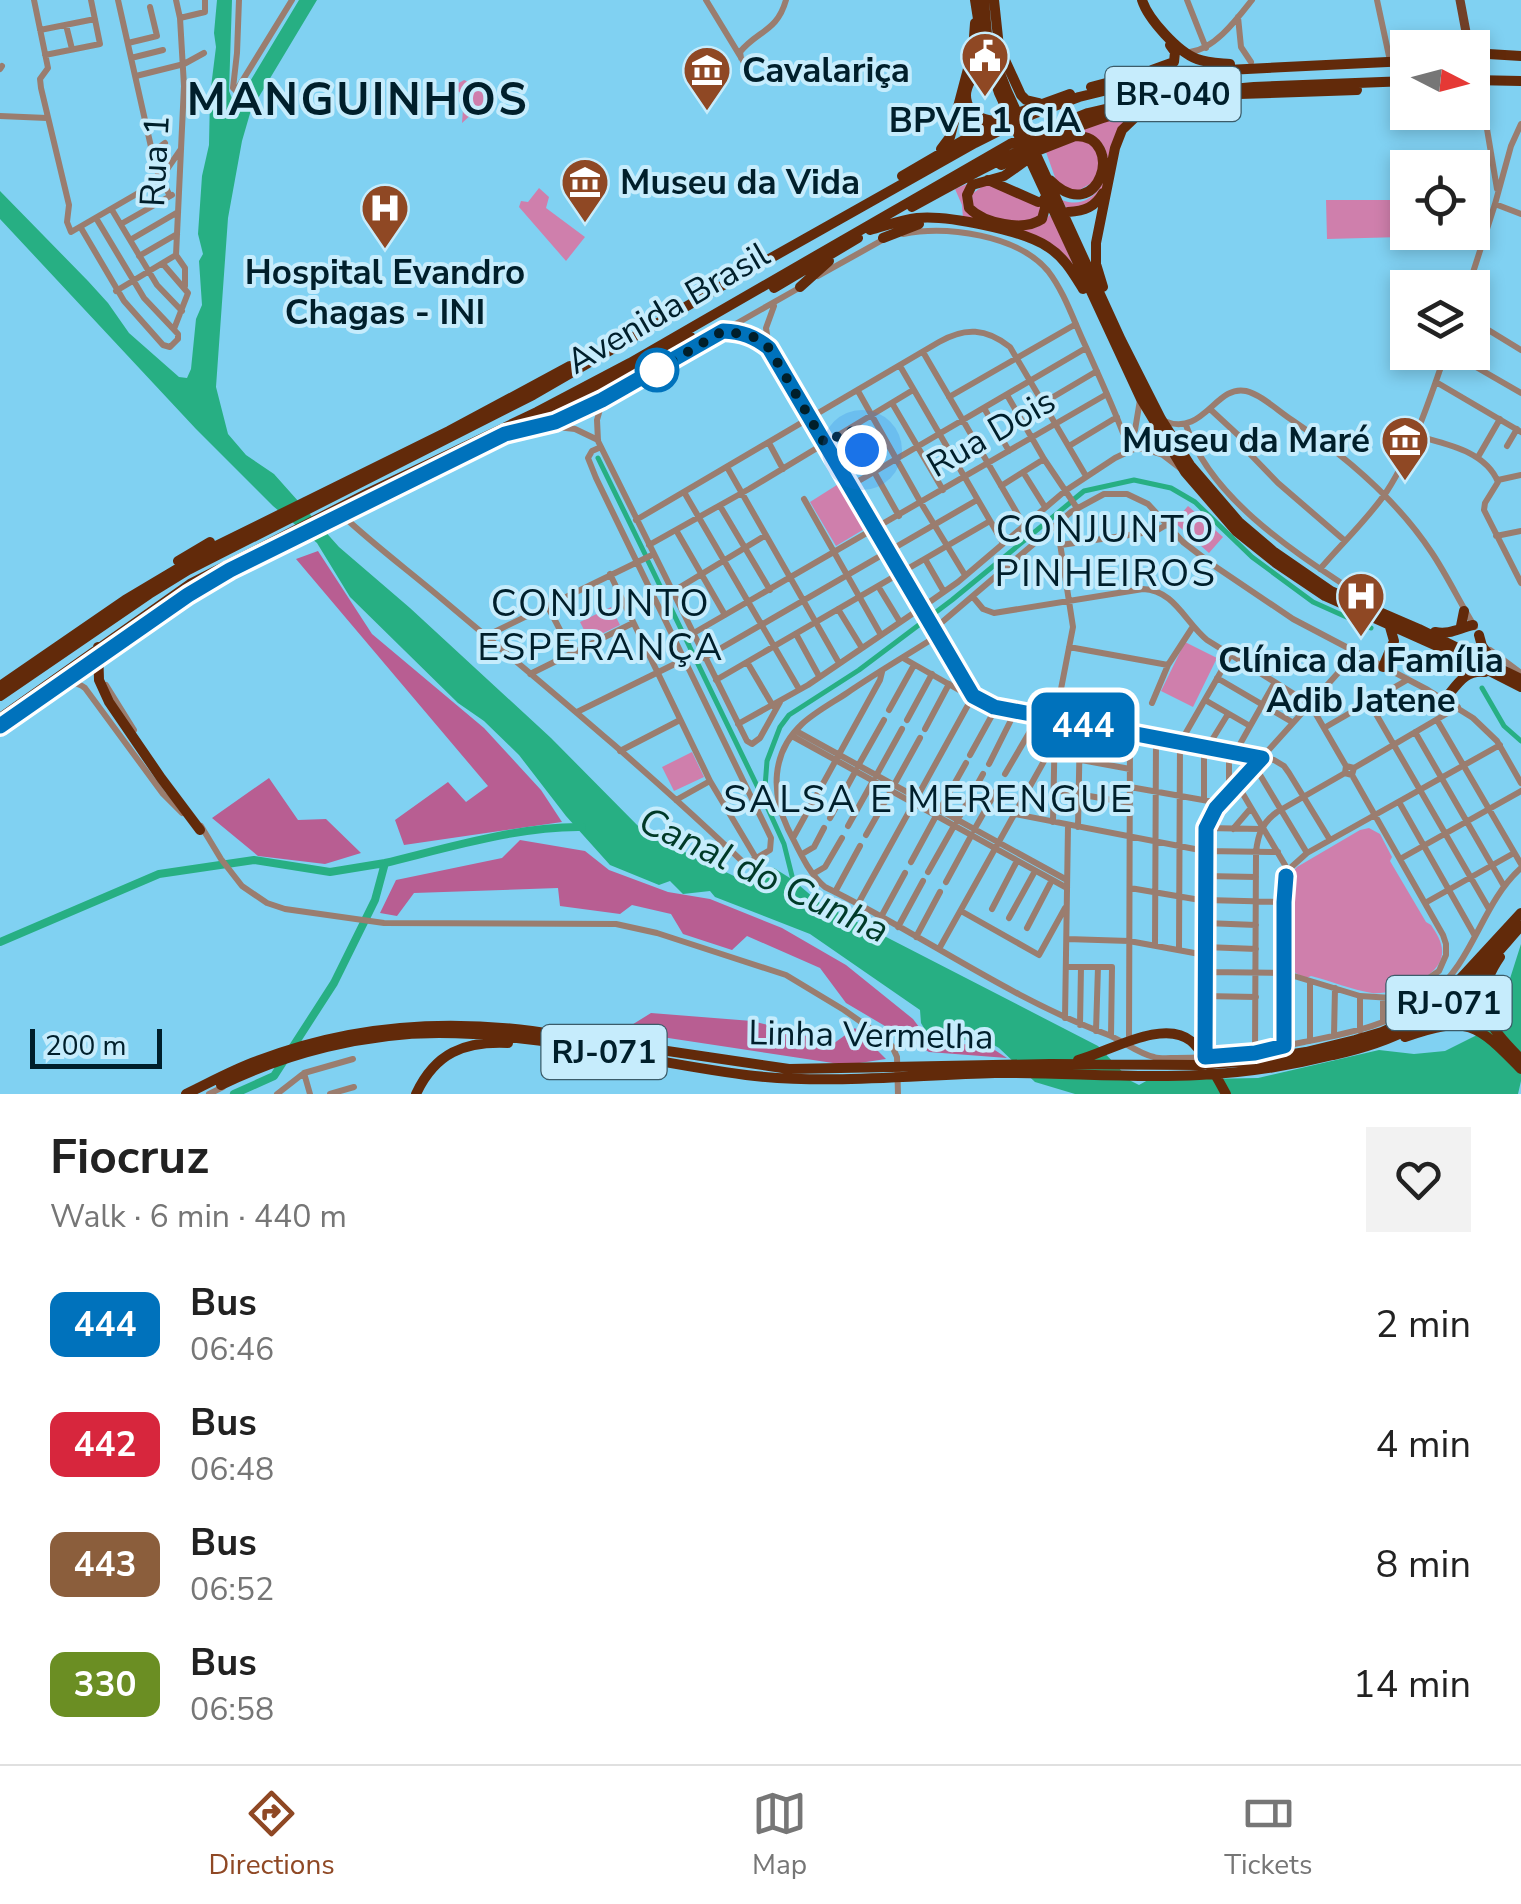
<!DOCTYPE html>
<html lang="en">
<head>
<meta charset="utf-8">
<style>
  body { margin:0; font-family:"Nunito Sans",sans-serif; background:#f2f2f2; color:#222; height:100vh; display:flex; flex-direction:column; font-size:38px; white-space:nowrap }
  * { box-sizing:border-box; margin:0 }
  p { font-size:32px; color:#767676 }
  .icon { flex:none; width:55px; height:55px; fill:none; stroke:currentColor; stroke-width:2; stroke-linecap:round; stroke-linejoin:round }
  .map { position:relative; height:1094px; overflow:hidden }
  .side { display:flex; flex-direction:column; background:#fff; flex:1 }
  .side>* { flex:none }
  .badge { padding:0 20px; border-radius:15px; font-size:35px; line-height:65px }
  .needle { width:65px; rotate:96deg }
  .controls { position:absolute; left:1390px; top:30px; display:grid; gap:20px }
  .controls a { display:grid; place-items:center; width:100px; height:100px; border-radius:0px; background:#fff; box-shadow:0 5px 15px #0003; font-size:50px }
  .scale { position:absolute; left:30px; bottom:25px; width:132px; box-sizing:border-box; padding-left:10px; border:5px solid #001f2b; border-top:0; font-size:28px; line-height:35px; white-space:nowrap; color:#001f2b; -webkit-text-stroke:8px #c6ecfc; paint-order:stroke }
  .you { position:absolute; width:50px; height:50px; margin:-25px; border:8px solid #fff; border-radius:50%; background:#1a73e8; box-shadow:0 0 0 15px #1a73e833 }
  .map>.badge { position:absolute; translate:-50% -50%; box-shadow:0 0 0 5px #fff }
  .round { display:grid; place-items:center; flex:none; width:105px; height:105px; border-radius:0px; background:#f2f2f2 }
  .summary { display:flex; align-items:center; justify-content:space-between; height:170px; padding:0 50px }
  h1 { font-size:48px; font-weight:700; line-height:75px }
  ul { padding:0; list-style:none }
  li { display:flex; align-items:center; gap:30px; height:120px; padding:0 50px }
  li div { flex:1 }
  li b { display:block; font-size:38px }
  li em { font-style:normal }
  li .badge { min-width:110px; font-weight:700; text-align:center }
  .tab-bar { display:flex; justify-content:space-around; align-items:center; height:140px; border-top:2px solid #e0e0e0; background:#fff; font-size:28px; color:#767676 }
  .tab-bar a { display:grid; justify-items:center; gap:5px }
  .tab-bar .selected { color:#8f4824 }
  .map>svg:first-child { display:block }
  .green { fill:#cf7fac }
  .forest { fill:#b85e92 }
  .water { fill:#27af83 }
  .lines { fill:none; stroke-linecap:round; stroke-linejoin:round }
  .canal { stroke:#27af83; stroke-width:5 }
  .river { stroke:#27af83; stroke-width:8 }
  .minor { stroke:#9a7d6f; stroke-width:6 }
  .major { stroke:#724028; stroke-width:9 }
  .highway { stroke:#622a0a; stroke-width:10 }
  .line-casing { stroke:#fff; stroke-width:22 }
  .line { stroke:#0072bc; stroke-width:15 }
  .walk { stroke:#001f2b; stroke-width:10; stroke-dasharray:0 18 }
  .stop-dot { fill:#fff; stroke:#0072bc; stroke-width:5 }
  .labels { text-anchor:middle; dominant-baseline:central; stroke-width:8; stroke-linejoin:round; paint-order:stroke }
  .shield { fill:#c6ecfc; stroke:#3b5c6a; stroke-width:2.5 }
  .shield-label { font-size:32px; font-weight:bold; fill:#001f2b }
  .poi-label { font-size:35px; font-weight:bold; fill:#001f2b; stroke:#c6ecfc }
  .street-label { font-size:35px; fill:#001f2b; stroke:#c6ecfc }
  .neighbourhood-label { font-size:38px; letter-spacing:2.5px; fill:#001f2b; stroke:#c6ecfc }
  .water-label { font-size:38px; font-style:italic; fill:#003a28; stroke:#c6ecfc }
  .district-label { font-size:45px; font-weight:bold; letter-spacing:2.5px; fill:#001f2b; stroke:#c6ecfc }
</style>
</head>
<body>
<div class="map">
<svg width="1521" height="1094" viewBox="0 0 1521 1094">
  <rect width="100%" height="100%" fill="#80d1f2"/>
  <path class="green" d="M464 80 479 86 496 96 487 106 484 103 462 123 464 95 456 90 459 83Z
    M1140 109 1130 118 1104 187 1092 205 1067 209 1062 200C1111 220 1132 118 1066 137L1093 123Z
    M1083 138 1100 152 1097 180 1072 194 1057 183 1046 152Z
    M974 181 966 208C988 217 1037 245 1049 215L1053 218 1075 269 1056 249 963 218 962 205 955 189Z
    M983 186H994L1043 208V213L1029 225 981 215 973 208 972 194Z
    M539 188 549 197 546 208 585 237 566 261 519 207 521 201 528 202Z
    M1326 200H1401L1402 237 1327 239Z
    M840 483 866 528 836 546 810 502Z
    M1188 506 1223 537 1209 553 1174 522Z
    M611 607 620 625 589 640 580 622Z
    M1185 642 1217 658 1193 707 1161 691Z
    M692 752 704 777 674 791 662 767Z
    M1369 828 1380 834 1392 857 1390 861 1426 922 1431 925C1437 934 1443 943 1442 954 1440 979 1393 995 1372 993 1352 990 1331 981 1311 976L1306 978C1294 973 1289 970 1286 957L1291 874 1297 867 1360 830Z"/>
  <path class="forest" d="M318 551 372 634 484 728 541 790 562 822 404 845 395 820 448 782 466 802 488 786 296 559Z
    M269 778 298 820 326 819 361 853 325 864 258 856 212 818Z
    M520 840 585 851 609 870 668 892 710 899 782 928 846 965 913 1019 931 1043 987 1045 1007 1058 929 1052 846 1003 820 968 747 936 732 950 683 934 671 914 632 905 620 914 560 906 558 888 414 893 397 916 380 913 396 880 502 858Z
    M651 1013 752 1021 801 1033 826 1049 855 1028 886 1059 846 1065 622 1031Z"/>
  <path class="water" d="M217 0H232L229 91 233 101 246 88 299 0H317L251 110 242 141 228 218 216 387 228 434 246 455 274 474 339 547 410 608 551 738 644 832 740 879 774 868 793 880 820 903 1098 1046 1131 1081 1139 1085 1148 1080 1258 1078 1379 1050 1414 1054 1445 1051 1487 1030 1507 988 1521 944V1081L1518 1094H1075L1035 1082 999 1048 985 1040H931L921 1023 920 1010 810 934 715 897 710 891 683 894 670 881 659 885 610 865 566 816 519 755 484 721 458 703 350 597 317 543 273 506 196 429 0 219V191L88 281 108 303 129 333 179 377 187 378 191 369 196 319 202 305 199 261 203 254 198 234 202 176 209 145 210 95 216 47 214 33Z"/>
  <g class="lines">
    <path class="canal" d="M598 458 645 554
      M1073 500 1084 491 1134 480 1171 488 1195 502 1252 557 1313 602 1371 628
      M648 561 762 796
      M1482 688 1504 726 1521 741
      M792 886 793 880 784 844 764 800 767 761 780 727 789 715 859 670 952 600 1071 502"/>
    <path class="river" d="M0 942 159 874 254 860 330 872 385 863
      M234 1094 274 1076 334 983 375 900 385 863C447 848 519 826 582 827"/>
    <path class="minor" d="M34 0 48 68 40 79 41 88 69 205 67 222 71 232 159 181 181 149
      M118 0 156 169 170 196
      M706 0 748 69
      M1187 0 1206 48
      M1377 0 1389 56
      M1238 17 1241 47 1251 62
      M180 18 205 12V0
      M66 25 72 49
      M40 30 95 19
      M128 43 157 36 150 7
      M1190 52C1215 49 1237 19 1252 0
      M45 55 100 44 91 0
      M131 58 163 50
      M741 58 740 52C758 30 777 32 786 0
      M0 69 2 66
      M136 76 184 64 204 53
      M1480 87 1497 189
      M236 91 292 0
      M236 91 233 88 237 53 239 0
      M0 116 47 118
      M153 152 165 143
      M1495 204 1521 214
      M112 210 157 285 182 311
      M121 224 172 195
      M81 228 124 301 163 345 170 347 178 339V334L144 298 96 218
      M903 234C946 225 1018 235 1048 271 1065 293 1074 322 1086 347 1099 376 1112 404 1123 433L1134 449
      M130 240 178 212
      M176 255 185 268V286
      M139 256 177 234
      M163 264 188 293 174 329
      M818 276 886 238
      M1468 288 1495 204 1511 146 1521 124
      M116 291 176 255 184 86 180 18 176 0
      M1472 320 1521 350
      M723 331 751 336 769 348 973 696 994 707 1047 719 1274 760 1284 766 1289 773 1330 840
      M769 347 766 328 774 306
      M923 352 1024 525
      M1450 352 1521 393
      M900 366 1003 543
      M1436 382 1521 432
      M858 391 921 503 965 575
      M1007 395 1044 459 1077 508
      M949 397 1076 324
      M602 402 597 420 598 441 747 741 752 744 760 738 780 702
      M892 403 943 490
      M1043 403 1097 371
      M984 408 1009 451
      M1210 409 1250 446 1249 453 1278 483 1344 540
      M1164 421C1203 438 1216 384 1246 391 1262 395 1278 411 1292 420 1344 455 1397 500 1432 553 1448 577 1460 603 1475 627
      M1186 425C1210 498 1293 551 1355 592
      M548 426 575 429 598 440
      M850 429 899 516
      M518 431 547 426 602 400 799 288
      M1414 435C1444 444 1485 450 1498 482L1485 503 1484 510 1521 583
      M769 443 783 469
      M1128 445 1135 430 1140 400
      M1069 446 1117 417
      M1507 446 1517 429
      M1478 457 1500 419
      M727 467 839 663
      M1023 472 1045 507
      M1498 480 1521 475
      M850 486 1086 348
      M1001 486 1044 459
      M684 492 799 689
      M804 499 881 635
      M720 506 770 590
      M342 515C374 545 409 571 442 599 544 685 647 770 744 863H748L770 850 771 838 596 478 588 458 592 451 601 447
      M636 520 939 342C965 327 986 328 1010 347L1086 476
      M676 530 725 615
      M1496 536 1521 531
      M649 545 749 489 913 390
      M1061 545 1156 531 1166 525
      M925 559 944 592
      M1320 569C1342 543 1369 518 1387 491 1412 453 1431 396 1446 352
      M610 574 710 781 756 858
      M878 586 900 622
      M672 592 766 535
      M973 597 983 609 994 613 1143 589C1174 590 1185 622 1207 640L1310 704 1346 766
      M547 605 572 653
      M838 609 862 648
      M934 629 1071 512 1104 494H1127L1148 504 1183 542 1213 565 1293 619 1428 690 1473 718 1497 741 1521 783
      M692 634 1107 394
      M796 634 819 676
      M486 636 654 554
      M937 636C907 655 876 673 847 693 832 703 815 712 802 724 771 753 771 793 788 829 798 848 808 873 825 887 920 933 1007 997 1106 1034 1122 1040 1137 1053 1154 1057 1160 1059 1169 1058 1176 1058 1220 1058 1261 1051 1304 1042 1349 1033 1393 1025 1430 996 1474 962 1481 904 1521 868
      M1069 647 1168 665 1192 628
      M1490 650 1521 673
      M704 658 977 500
      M903 658 959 690 970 692
      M747 662 773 706
      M102 663 118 642
      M530 674 633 623
      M1217 678 1292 722
      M716 680 990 521
      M106 685 134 730
      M53 689C64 683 73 679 85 688L163 794 182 813
      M1205 700 1250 726
      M1369 702 1489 909
      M1152 703 1168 665
      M889 710 914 665
      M577 712 685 659
      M907 720 932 674
      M1437 720 1521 864
      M738 724 808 685 921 608 958 582 1065 491 1115 458 1134 449H1144L1163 455 1180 468
      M1324 728 1407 680
      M925 729 949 684
      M796 731 1067 880
      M1415 732 1504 886
      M792 736 1067 888
      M1207 748 1228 714
      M620 751 680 720
      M1235 753 1275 682
      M970 755 996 708
      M1054 755 1130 769
      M989 764 1015 712
      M1254 765 1307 853
      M858 766 884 720
      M1354 768 1458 707
      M1005 774 1032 728 1035 716
      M876 776 902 729
      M1237 784 1288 870
      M894 785 920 738
      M1130 787 1220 803
      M1054 790 1130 803
      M1229 794V752
      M676 800 710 781
      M1204 800V748
      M1399 802 1475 936
      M939 811 966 763
      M1015 814 1205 851 1278 852
      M830 818 855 772
      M957 821 983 774
      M1053 822 1055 720 1073 627 1057 524
      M201 826 221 859 242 886 267 903 285 909 384 923 616 924 657 933 786 975 844 1010 884 1038 892 1046 897 1057 898 1094
      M848 826 873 781
      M1078 827 1080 725
      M1206 828 1261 829
      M1233 829 1251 808
      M974 830 999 786
      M866 835 891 791
      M793 838 880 680 882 672
      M802 854 814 847 824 828
      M1400 859 1521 791
      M911 862 936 816
      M928 872 954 826
      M813 874 825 867 842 838
      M1205 876 1256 877
      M946 882 971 836
      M1130 888 1206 901
      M835 892 860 846
      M1206 900 1283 902
      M1425 903 1514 853
      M858 904 973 696
      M992 909 1017 861
      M961 911 1039 955 1065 908
      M881 917 905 873
      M1009 918 1035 871
      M1205 923 1256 925
      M898 927 923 881
      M1027 928 1052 880
      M916 937 940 892
      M1067 939 1129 941 1205 955
      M1155 944 1156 739
      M1205 947 1256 949
      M939 949 1048 754 1055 750
      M1179 949 1180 743 1230 656
      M1067 967H1112L1111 1036
      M1205 972 1284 973 1360 996 1392 998 1413 989 1439 971 1446 955V944L1443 935 1352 775 1345 773 1346 766 1354 768 1352 775
      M1204 996 1256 997
      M1360 996V1031
      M1065 1018 1068 826
      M1383 1022V998
      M1080 1025 1081 967
      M1096 1031 1098 967
      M1334 1036 1335 988
      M1310 1041V982
      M1129 1042 1130 733
      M1284 1046V891L1288 870 1307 853 1500 745
      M1255 1053 1256 852C1258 834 1262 823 1277 812L1345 773
      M1205 1056V838L1208 820 1221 803 1356 653
      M304 1073 310 1094
      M209 1094 223 1087
      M277 1094 304 1073 353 1059
      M330 1094 354 1087"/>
    <path class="major" d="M1460 0 1469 48"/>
    <path class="highway" d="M975 0 981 38 999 93 1141 399 1185 472 1236 531 1276 563 1325 596 1468 660 1521 687
      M984 0 987 34
      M994 0 999 47 1021 95 1026 100 1039 103
      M1142 0C1148 19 1178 52 1197 59 1207 63 1219 63 1230 64
      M991 50 1007 91 1121 340 1161 419 1190 465 1239 522 1273 551 1331 591 1419 629 1521 679
      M1472 53 1521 56
      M1152 70 1174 62 1175 52 1170 45
      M1472 80 1521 81
      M993 84 986 75 978 73C956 91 966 119 994 121
      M1091 87 1140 74 1157 72
      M1189 99 1239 94 1357 90
      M941 149 950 137 973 50 975 23
      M1028 159 1004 176 972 185 967 195 969 208C984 223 1023 232 1042 219L1045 208 1044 199
      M1001 165 1075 136C1127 135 1099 230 1050 180
      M902 176 998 120 1070 94
      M988 180 1038 202
      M912 207C998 159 1070 121 1167 101
      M1068 212C1085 211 1095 207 1103 193
      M870 230C885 226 901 220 917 218 947 215 1023 230 1048 247 1064 257 1073 273 1083 289
      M883 238 919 224
      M800 287 829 261
      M1103 287 1096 264V243L1115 148 1122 130 1145 108
      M774 288 858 238
      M542 416 587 396 690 336
      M282 544 522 426
      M178 561 210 542
      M1461 626 1464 611
      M1435 632C1450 635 1459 628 1473 625
      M1479 635 1482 646 1493 661
      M119 641 187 595 236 568
      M98 647 99 680 109 702 161 778 200 830
      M1383 667 1394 641 1390 627
      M0 686 125 600 214 547 449 431 570 366
      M0 696 149 594 188 570 533 395 739 276 975 143 1033 114 1079 97 1161 77 1227 70 1408 61
      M1445 699C1457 685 1465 669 1485 672
      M0 718 190 584 368 493 537 412 630 363 1010 144 1088 113 1165 95 1254 87 1408 81
      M1500 957C1469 1002 1487 1025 1521 1059
      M1405 1037C1468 1015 1476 1023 1521 1069
      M1078 1060C1109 1052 1163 1018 1191 1041 1202 1050 1219 1081 1226 1094
      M221 1085C287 1053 365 1033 439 1033 542 1033 644 1062 746 1075 828 1085 912 1075 995 1073 1063 1072 1131 1079 1199 1075 1244 1073 1289 1066 1333 1055 1360 1049 1387 1041 1411 1028 1456 1004 1488 963 1521 926
      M186 1094C209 1083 232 1070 257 1061 345 1027 439 1019 532 1031L789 1069 1050 1064 1199 1065 1249 1061 1306 1052 1355 1040 1382 1032 1408 1020 1423 1012 1450 990 1521 913
      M416 1094C435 1053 464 1041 508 1043"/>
  </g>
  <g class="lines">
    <g class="line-casing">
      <path id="line" d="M0 726 188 595 230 570 505 434 555 422 602 400 723 331C742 332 754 336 769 348L973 696 994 707 1262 758 1216 808 1206 828 1205 1057 1255 1053 1284 1046V902L1286 876"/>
    </g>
    <use href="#line" class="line"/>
    <path class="walk" d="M657 370 723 331 752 336 769 348 825 444 850 429 862 450"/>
  </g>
  <defs>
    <g id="civic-pin" transform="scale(2.5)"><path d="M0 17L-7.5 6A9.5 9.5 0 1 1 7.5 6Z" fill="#8f4824" stroke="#c6ecfc"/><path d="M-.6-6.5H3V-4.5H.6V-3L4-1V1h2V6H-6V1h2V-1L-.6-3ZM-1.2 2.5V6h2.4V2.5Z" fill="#fff"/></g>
    <g id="museum-pin" transform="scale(2.5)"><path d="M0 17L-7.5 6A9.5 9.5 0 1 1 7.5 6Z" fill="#8f4824" stroke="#c6ecfc"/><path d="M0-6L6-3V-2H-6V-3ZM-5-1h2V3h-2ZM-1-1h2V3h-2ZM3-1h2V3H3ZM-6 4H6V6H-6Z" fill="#fff"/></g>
    <g id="hospital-pin" transform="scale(2.5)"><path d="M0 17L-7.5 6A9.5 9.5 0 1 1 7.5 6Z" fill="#8f4824" stroke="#c6ecfc"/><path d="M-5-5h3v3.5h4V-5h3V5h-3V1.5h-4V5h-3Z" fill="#fff"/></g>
  </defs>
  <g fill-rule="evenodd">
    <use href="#civic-pin" x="985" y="56"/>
    <use href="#museum-pin" x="707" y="70"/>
    <use href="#museum-pin" x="585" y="182"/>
    <use href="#hospital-pin" x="385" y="208"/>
    <use href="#museum-pin" x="1405" y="440"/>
    <use href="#hospital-pin" x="1361" y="596"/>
  </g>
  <circle class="stop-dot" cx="657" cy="370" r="20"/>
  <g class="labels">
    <g class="shield">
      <rect x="1105.5" y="67" width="135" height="54" rx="8"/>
      <rect x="1386.5" y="976" width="125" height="54" rx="8"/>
      <rect x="541.5" y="1025" width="125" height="54" rx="8"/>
    </g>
    <g class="shield-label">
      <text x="1173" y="94">BR-040</text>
      <text x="1449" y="1003">RJ-071</text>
      <text x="604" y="1052">RJ-071</text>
    </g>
    <g class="poi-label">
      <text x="742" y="70" text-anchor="start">Cavalariça</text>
      <text x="985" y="120">BPVE 1 CIA</text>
      <text x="620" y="182" text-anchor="start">Museu da Vida</text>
      <text x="385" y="272">Hospital Evandro<tspan x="385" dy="40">Chagas - INI</tspan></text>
      <text x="1370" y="440" text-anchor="end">Museu da Maré</text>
      <text x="1361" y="660">Clínica da Família<tspan x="1361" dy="40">Adib Jatene</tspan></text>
    </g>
    <g class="street-label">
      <text transform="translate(155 161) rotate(-87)">Rua 1</text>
      <text transform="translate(668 308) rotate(-30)">Avenida Brasil</text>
      <text transform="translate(991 433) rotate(-30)">Rua Dois</text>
      <text transform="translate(871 1035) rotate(1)">Linha Vermelha</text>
    </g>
    <g class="neighbourhood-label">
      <text x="1106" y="529">CONJUNTO<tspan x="1106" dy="44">PINHEIROS</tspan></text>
      <text x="601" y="603">CONJUNTO<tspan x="601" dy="44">ESPERANÇA</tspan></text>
      <text x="929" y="799">SALSA E MERENGUE</text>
    </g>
    <g class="water-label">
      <text transform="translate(764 875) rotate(25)">Canal do Cunha</text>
    </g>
    <g class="district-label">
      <text x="358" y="100">MANGUINHOS</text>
    </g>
  </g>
</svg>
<div class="controls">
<a><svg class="needle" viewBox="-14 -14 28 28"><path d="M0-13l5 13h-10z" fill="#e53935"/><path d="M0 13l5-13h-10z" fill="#767676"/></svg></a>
<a><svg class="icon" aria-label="locate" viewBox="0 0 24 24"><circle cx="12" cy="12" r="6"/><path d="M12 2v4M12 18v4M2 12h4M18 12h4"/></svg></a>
<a><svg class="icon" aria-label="layers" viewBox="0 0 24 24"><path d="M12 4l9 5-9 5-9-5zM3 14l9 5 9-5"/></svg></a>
</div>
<div class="scale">200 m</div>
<div class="you" style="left:862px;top:450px"></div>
<b class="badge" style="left:1083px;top:725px;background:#0072bc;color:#fff">444</b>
</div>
<section class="side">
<div class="summary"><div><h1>Fiocruz</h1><p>Walk · 6 min · 440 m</p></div><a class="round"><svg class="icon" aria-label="heart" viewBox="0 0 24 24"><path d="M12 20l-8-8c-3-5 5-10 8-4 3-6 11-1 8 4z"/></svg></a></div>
<ul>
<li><span class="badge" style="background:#0072bc;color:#fff">444</span><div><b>Bus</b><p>06:46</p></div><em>2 min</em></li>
<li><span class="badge" style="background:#d7263d;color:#fff">442</span><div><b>Bus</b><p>06:48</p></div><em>4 min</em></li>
<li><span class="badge" style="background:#8b5e3c;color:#fff">443</span><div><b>Bus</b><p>06:52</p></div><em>8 min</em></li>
<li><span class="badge" style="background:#6b8e23;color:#fff">330</span><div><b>Bus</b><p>06:58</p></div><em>14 min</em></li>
</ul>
</section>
<nav class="tab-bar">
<a class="selected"><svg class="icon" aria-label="directions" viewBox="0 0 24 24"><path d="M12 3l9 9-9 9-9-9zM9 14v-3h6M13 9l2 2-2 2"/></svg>Directions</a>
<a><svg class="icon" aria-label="map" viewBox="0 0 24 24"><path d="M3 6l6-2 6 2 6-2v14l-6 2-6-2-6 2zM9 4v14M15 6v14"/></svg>Map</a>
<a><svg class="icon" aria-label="tickets" viewBox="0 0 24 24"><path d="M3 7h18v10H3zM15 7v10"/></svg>Tickets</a>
</nav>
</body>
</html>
